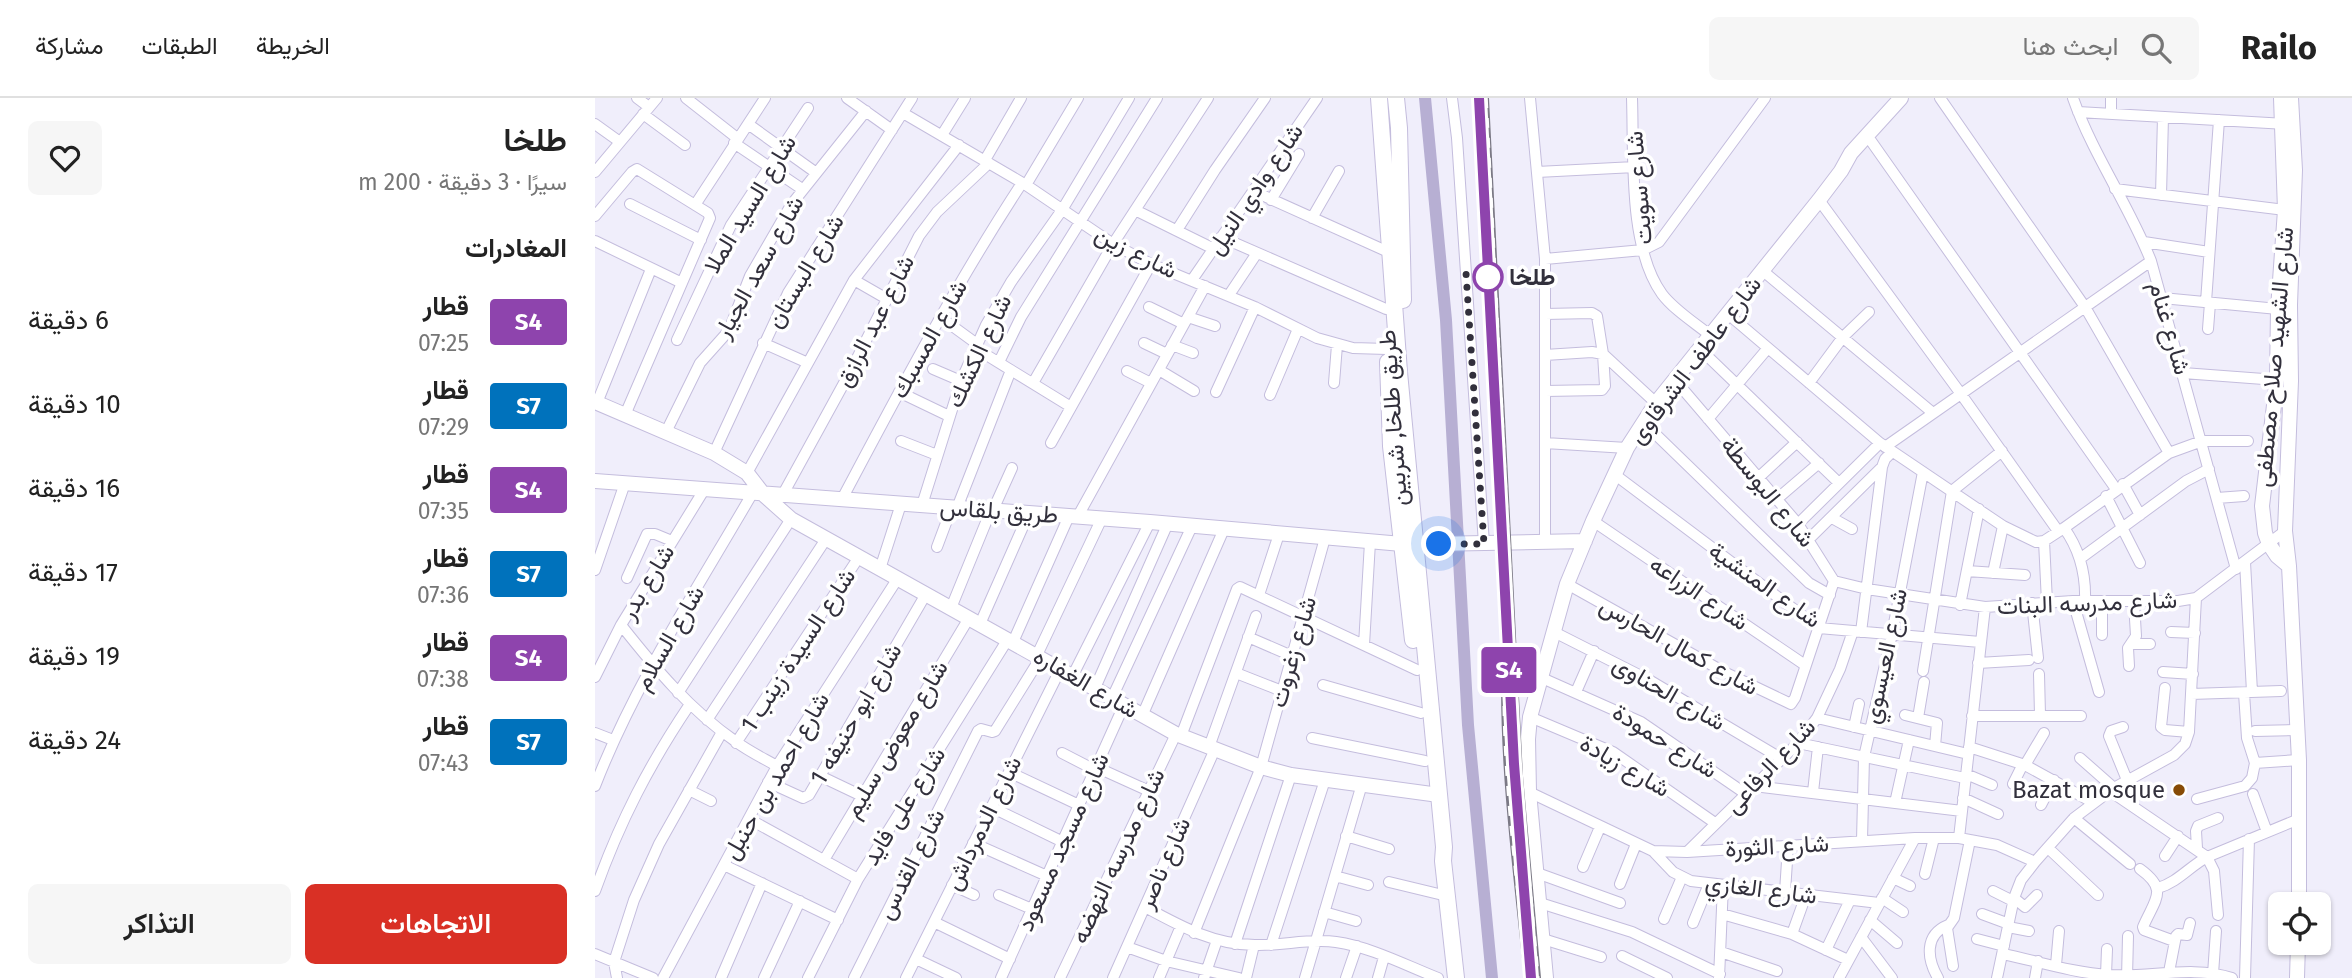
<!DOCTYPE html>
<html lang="ar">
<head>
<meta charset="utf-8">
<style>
  body { margin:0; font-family:"Fira Sans",Vazirmatn,sans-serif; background:#f6f6f6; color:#222; direction:rtl; height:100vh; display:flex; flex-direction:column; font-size:26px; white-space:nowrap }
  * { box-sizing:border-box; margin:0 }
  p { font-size:23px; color:#767676 }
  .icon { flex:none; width:38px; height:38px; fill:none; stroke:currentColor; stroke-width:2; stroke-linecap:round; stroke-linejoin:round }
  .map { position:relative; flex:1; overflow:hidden; direction:ltr }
  .details { display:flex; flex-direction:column; background:#fff; width:595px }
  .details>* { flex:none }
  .badge { padding:0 14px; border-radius:5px; font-size:24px; line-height:46px }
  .tools { position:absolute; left:1673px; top:794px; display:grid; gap:14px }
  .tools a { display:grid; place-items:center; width:63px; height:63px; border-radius:10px; background:#fff; box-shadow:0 2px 5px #0004; font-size:35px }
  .you { position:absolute; width:35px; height:35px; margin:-18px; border:5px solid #fff; border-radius:50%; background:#1a73e8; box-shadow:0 0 0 10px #1a73e833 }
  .map>.badge { position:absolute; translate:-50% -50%; box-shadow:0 0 0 4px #fff }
  h2 { padding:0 28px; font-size:26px; line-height:63px }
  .round { display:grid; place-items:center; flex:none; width:74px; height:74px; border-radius:10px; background:#f6f6f6 }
  .headline { display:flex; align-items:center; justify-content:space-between; height:119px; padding:0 28px }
  h1 { font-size:33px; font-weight:600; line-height:52px }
  .button { display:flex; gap:14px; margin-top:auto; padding:14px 28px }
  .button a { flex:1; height:80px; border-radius:10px; background:#d93025; color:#fff; font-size:28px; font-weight:600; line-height:80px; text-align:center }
  .button a+a { background:#f6f6f6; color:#222 }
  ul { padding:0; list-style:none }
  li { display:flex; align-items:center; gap:21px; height:84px; padding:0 28px }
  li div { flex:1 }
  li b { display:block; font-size:26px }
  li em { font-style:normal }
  li .badge { min-width:77px; font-weight:700; text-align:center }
  header { display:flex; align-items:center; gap:42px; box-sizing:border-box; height:98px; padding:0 35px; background:#fff; border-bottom:2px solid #e0e0e0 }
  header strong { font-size:33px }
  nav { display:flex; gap:38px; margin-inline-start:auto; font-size:24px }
  .search { width:490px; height:63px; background:#f6f6f6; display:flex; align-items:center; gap:18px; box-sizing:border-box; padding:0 24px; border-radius:10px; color:#767676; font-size:26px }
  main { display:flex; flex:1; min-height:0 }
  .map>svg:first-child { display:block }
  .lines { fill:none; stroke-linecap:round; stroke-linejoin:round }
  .canal { stroke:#b7afd3; stroke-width:12 }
  .street-casing { stroke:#c4bddd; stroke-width:12 }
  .secondary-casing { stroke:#c4bddd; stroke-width:16 }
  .primary-casing { stroke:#c4bddd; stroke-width:18 }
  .street { stroke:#fff; stroke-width:10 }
  .secondary { stroke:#fff; stroke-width:14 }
  .primary { stroke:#fff; stroke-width:16 }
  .rail-casing { stroke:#7b7985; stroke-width:6 }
  .rail { stroke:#fff; stroke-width:3.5; stroke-dasharray:10; stroke-linecap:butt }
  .line-casing { stroke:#fff; stroke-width:16 }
  .line { stroke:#8e44ad; stroke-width:10 }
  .walk { stroke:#32303c; stroke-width:7; stroke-dasharray:0 12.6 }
  .stop-dot { fill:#fff; stroke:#8e44ad; stroke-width:3.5 }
  .poi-dot { fill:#874b06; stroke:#fff; stroke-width:2.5 }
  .labels { text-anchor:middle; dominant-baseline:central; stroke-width:7; stroke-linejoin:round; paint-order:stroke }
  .street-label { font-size:24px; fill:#32303c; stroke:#fff }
  .stop-label { font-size:24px; font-weight:bold; fill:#32303c; stroke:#fff; text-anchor:start }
  .poi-label { font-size:24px; fill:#32303c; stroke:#fff; text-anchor:end }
</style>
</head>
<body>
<header>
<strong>Railo</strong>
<div class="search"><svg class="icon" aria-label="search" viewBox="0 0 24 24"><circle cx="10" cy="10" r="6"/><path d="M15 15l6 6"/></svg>ابحث هنا</div>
<nav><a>الخريطة</a><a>الطبقات</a><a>مشاركة</a></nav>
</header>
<main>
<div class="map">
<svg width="1757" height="880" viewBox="0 0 1757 880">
  <rect width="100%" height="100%" fill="#f0eefb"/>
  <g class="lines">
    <path class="canal" d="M830 0 851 222 873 627 897 880"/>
    <g class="street-casing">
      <path id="street" d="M42 0 54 9
        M91 0 142 40
        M252 0 297 32
        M857 0 862 40 889 446
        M935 0 950 161V444
        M1037 0C1039 57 1033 149 1067 196 1079 212 1100 225 1116 238
        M1345 0 1490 209 1574 355
        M1478 0C1498 57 1534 107 1556 163L1641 471
        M1516 0V16
        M1483 14 1691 26
        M308 15 431 87 518 146 556 166 660 209 722 240 758 250 792 251
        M48 16 90 47
        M0 26 25 44
        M153 26 220 74
        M347 37 370 0
        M1276 43 1521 391
        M139 45 207 91
        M390 62 426 0
        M0 74 62 0
        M942 74 1040 69
        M431 87 483 0
        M1520 91 1690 112
        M658 93 789 152
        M1566 97 1568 19
        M676 102 704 56
        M1224 102 1366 296 1463 433
        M35 106 106 142
        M100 107 170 0
        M540 112 619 151
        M0 118 37 74 42 71 113 115 115 120 30 317
        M717 120 744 73
        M582 132 620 72 670 0
        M626 139 791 211
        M0 143 87 185
        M1549 144 1614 154
        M950 161 1048 152 1064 144 1170 0
        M1168 173 1338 315
        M259 182 292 201
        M597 182 722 0
        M634 197 662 155
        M1567 200 1683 211
        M1611 204 1624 22
        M554 209 589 226
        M950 216 997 215 1002 218 1008 256 1010 288 1007 292 950 293
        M1133 216 1285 345 1408 428 1441 444 1449 443 1469 430 1574 355 1607 343H1653
        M345 219 382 246
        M593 219 620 228
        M1613 231 1615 205
        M82 242 136 127 213 10
        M168 245 213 265
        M549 245 572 256
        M577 247 598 255
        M380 250 476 309
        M1105 251 1244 385
        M950 257 997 254 1008 256 1061 305
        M404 264 426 219 562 0
        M338 271 366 283
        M564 272 599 293
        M532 273 556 285
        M1588 275 1682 282
        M1080 282 1203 426 1239 483 1272 491 1390 509 1478 503H1583L1601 500 1690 433
        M438 285 518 146 613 0
        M739 285 742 247
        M1214 285 1248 239 1274 214
        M304 294 354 318
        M621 294 660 209
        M675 297 703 231
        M2 305 56 171
        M1113 321 1173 250
        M1048 324 1214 485 1235 497
        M71 334 105 265 130 237 136 227 155 178 196 107 271 13
        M306 343 342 357
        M456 345 556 166
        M950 345 1032 350
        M1290 349 1556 163
        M119 355 193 195 317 0
        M152 375 259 182 364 47
        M1019 376 1224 530 1385 544
        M1163 380 1202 344
        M1528 386 1545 417
        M187 398 254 276 324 138 342 114 394 65
        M1511 398 1545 465
        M1622 400 1649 398
        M247 401C304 294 360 187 427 85
        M1182 401 1224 365
        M327 407 366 283 391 227 416 184 467 112 534 0
        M362 410 416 272
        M398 412 417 370
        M483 418 610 188
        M1237 420 1257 431
        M998 423 1210 567
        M1203 426 1285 345
        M1469 430C1485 452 1491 475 1490 503
        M1213 442 1287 369
        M1449 443 1452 504
        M342 449 357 409
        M1486 460 1591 383 1614 371
        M1650 464 1657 594
        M285 471 306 406
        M0 472 30 385
        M1372 473 1430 477
        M1398 475 1408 428
        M32 480 52 436H60L77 443
        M972 486 1131 575 1196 606 1200 600 1239 483
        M664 497 684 436
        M1478 503 1504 594
        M1507 503V537
        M1437 505 1443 560
        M1365 507 1384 411
        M356 510 396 412
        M385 526 434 415
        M26 527C60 570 95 612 140 643 153 653 168 660 182 668
        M959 534 1054 582 1187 661
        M1266 534 1287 369 1290 361 1297 354
        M1576 534 1600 535
        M653 539 697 558
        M418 544 474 418
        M1536 546H1555
        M769 547 775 444
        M442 557 507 420
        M1383 565 1434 562
        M1534 568 1533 550 1541 538 1539 504
        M1328 573 1357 393 1407 353
        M1568 574 1598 576
        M641 575 687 593
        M1444 576 1445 617
        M478 577 555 424
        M0 579 26 527 109 392
        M947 580 1046 624 1151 696
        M728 587 826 615
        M500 590 573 425
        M1570 590 1566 629 1570 632 1594 634
        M981 594 999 553
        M83 595 196 421
        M1596 596 1686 593
        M517 600 597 428
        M1310 617 1342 625 1340 648
        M547 618 629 431
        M1377 618H1486
        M935 619 1018 654 1120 725
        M1222 620 1373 656
        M1323 620 1329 584
        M112 622 231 441
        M1259 629 1264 606
        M1528 629 1516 633 1514 638 1532 682
        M1660 633 1701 632
        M0 635 18 642
        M586 638 642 491 645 489 822 572
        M717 640 830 663
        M141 645 264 459
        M1203 645 1370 680
        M614 649 661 518
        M1374 649 1430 667 1499 705
        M467 655 500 672
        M1485 660 1519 690
        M1660 665 1704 662
        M1430 667 1449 635
        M501 669 554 693
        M414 674 484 707
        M1371 676 1397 687
        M225 678 267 698
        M173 684 208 700 214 697 331 496
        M1418 686 1428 666
        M0 688C40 585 102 491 157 396
        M1159 688 1367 713
        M94 692 116 703
        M1515 693 1612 759 1619 773 1623 817
        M934 694 1058 753 1092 754 1320 740H1364L1402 747 1440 764
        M1218 694 1223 649
        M1658 696 1672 734
        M1368 700 1403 716
        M1602 701 1650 688 1657 680 1660 665 1652 640 1649 595
        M1300 705 1314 642
        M1446 707 1459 682
        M396 709 468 744
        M1479 720 1535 766
        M154 721 263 781
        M751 738 794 751
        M1364 740 1390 509
        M1267 743 1269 659 1297 536 1328 374
        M378 745 452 778
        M1453 750 1503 797
        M1602 750 1601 733 1603 728 1623 720
        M1058 753 1078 774 1096 783 1284 805
        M1092 754 1203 645 1222 620 1245 571 1258 533
        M1570 758 1583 738
        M229 762 374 520
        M129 767 243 822
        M988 769 1005 729
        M1545 771C1574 792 1560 801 1548 829L1549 832 1579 843
        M942 775 1025 805
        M1330 776 1339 740
        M740 778 773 787
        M1298 780 1315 788
        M794 784 852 798
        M1025 786 1041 746
        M357 787 379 797
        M1563 790C1583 784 1594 769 1612 759L1704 721
        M0 793C25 723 54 667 95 606
        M1398 793 1418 803
        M1190 794 1193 748
        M404 797 437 811
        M1287 800 1308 814
        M1419 800 1430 809 1442 797
        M945 805 1037 834 1125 876
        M550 809C585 828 619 847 660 847 688 848 714 840 741 844 776 849 810 867 843 880
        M729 814 761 823
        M1127 816 1197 836 1253 862
        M1387 816 1414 826
        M1069 821 1087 779
        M1275 822 1302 845
        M339 824 415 861
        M1098 825 1114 786
        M1413 829 1434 833
        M599 835 666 669 730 440
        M1197 836 1211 797
        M1266 839 1297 880
        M948 841 1006 859
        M1382 841 1409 848
        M640 846 696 677
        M676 847 730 682
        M532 849 571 863 644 880
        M1231 852 1255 802
        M1126 854 1182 873
        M0 856 58 880
        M1408 856C1442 863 1478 875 1514 877 1555 880 1597 867 1637 880
        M1027 858 1072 880
        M321 861 361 880
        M1461 867 1464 833
        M1358 868 1352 830 1359 820 1375 742
        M1574 874 1581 838 1583 836 1592 837 1595 825
        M1618 876 1621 833
        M1511 877 1512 851
        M22 880 19 864 39 802 64 746 127 634
        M68 880 182 668 303 480
        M126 880 167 785
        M169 880 205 803
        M213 880 263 781 413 541
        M259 880 383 633 386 631 397 634 400 633 446 559
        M311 880 466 570
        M406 880 529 607
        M465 880 581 636
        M518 880 620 651
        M564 880 586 828
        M609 880 622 842
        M651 880 659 847
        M710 880 767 686
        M751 880 762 848
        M783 880 789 859
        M1124 880 1128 787
        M1244 880 1320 740
        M1343 880C1332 861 1329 837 1353 827
        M1402 880 1419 800 1426 782 1440 764 1479 720 1519 690 1579 657 1590 646 1594 634 1601 500
        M1440 880 1443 863
        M1532 880 1533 838
        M1650 880 1654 741"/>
    </g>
    <g class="secondary-casing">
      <path id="secondary" d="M1686 0 1690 112 1683 211 1682 282 1667 408 1670 435 1674 446 1682 458 1694 468
        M1696 0 1700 72 1695 207 1696 283 1690 433 1694 468 1704 662V807
        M0 304 119 355 152 375 169 397 196 421 581 636 666 669 696 677 844 697
        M0 383 555 424 807 446
        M820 443 835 446 990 443
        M951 880 934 694 933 641 935 619 972 486 998 423 1032 350 1061 305 1224 102 1246 73 1256 55 1306 0
        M1702 880 1703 845"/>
    </g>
    <g class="primary-casing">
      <path id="primary" d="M784 0 804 274 849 749 848 763 861 880
        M801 0 804 30 808 202
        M793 264 796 348 818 542"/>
    </g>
    <use href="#street" class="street"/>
    <use href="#secondary" class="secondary"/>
    <use href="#primary" class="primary"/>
    <g class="rail-casing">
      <path id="rail" d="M891 0 925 678 943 880
        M910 548C905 658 921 770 932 880"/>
    </g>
    <use href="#rail" class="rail"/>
  </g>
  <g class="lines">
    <g class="line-casing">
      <path id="line" d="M884 0 919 666 936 880"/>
    </g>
    <use href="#line" class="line"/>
    <path class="walk" d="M844 446H889L871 175 893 179"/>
  </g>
  <circle class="stop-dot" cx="893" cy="179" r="14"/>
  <circle class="poi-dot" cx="1584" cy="692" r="7"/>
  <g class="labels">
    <g class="street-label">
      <text transform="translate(1044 90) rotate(-95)">شارع سويت</text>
      <text transform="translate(660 91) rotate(-56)">شارع وادي النيل</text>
      <text transform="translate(155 106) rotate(-59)">شارع السيد الملا</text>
      <text transform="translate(541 154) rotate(27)">شارع زين</text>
      <text transform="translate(164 169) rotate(-61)">شارع سعد الجيار</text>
      <text transform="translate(210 173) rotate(-59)">شارع البستان</text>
      <text transform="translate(280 223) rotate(-63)">شارع عبد الرازق</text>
      <text transform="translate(1575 230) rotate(74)">شارع غنام</text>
      <text transform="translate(334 241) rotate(-61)">شارع المسبك</text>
      <text transform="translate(384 253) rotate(-65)">شارع الكشك</text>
      <text transform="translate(1679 259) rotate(-85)">شارع الشهيد صلاح مصطفى</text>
      <text transform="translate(1100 262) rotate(-53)">شارع عاطف الشرقاوى</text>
      <text transform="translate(798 320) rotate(-94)">طريق طلخا, شربين</text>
      <text transform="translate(1173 394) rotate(51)">شارع البوسطة</text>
      <text transform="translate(404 413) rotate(4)">طريق بلقاس</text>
      <text transform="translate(52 484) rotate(-59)">شارع بدر</text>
      <text transform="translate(1170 487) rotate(35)">شارع المنشية</text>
      <text transform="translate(1104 495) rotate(34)">شارع الزراعه</text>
      <text transform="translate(1492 505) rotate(-2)">شارع مدرسه البنات</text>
      <text transform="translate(74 540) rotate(-60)">شارع السلام</text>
      <text transform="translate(1084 548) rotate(29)">شارع كمال الحارس</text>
      <text transform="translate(203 552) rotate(-57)">شارع السيدة زينب 1</text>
      <text transform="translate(698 554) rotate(-74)">شارع زغروت</text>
      <text transform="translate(1290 558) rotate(-78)">شارع العيسوي</text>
      <text transform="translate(491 585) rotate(30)">شارع الغفاره</text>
      <text transform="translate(1074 595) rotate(30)">شارع الحناوى</text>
      <text transform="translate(261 616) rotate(-60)">شارع ابو حنيفه 1</text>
      <text transform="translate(301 641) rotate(-59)">شارع معوض سليم</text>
      <text transform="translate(1070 643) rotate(32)">شارع حمودة</text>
      <text transform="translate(1030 668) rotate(30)">شارع زيادة</text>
      <text transform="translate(1175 668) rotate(-47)">شارع الرفاعى</text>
      <text transform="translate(181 678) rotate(-60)">شارع احمد بن حنبل</text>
      <text transform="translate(309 708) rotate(-58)">شارع على فايد</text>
      <text transform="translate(388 725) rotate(-64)">شارع الدمرداش</text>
      <text transform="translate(468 744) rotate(-66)">شارع مسجد مسعود</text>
      <text transform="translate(1182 748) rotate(-3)">شارع الثورة</text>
      <text transform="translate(523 758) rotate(-65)">شارع مدرسه النهضه</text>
      <text transform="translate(569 765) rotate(-66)">شارع ناصر</text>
      <text transform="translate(316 766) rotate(-63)">شارع القدس</text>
      <text transform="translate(1166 791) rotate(7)">شارع الغازي</text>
    </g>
    <g class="stop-label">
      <text x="914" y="179">طلخا</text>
    </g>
    <g class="poi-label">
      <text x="1570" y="692">Bazat mosque</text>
    </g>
  </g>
</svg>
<div class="tools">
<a><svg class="icon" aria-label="locate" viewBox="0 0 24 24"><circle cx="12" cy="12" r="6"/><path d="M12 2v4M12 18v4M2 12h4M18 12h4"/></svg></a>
</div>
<div class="you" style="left:844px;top:446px"></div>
<b class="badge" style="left:914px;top:572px;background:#8e44ad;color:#fff">S4</b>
</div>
<section class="details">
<div class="headline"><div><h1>طلخا</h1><p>سيرًا · 3 دقيقة · 200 m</p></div><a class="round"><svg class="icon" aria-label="heart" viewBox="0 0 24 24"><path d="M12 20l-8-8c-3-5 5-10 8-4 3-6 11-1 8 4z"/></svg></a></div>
<h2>المغادرات</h2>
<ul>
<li><span class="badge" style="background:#8e44ad;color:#fff">S4</span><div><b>قطار</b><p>07:25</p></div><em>6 دقيقة</em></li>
<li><span class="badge" style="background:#0072bc;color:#fff">S7</span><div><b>قطار</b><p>07:29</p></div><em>10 دقيقة</em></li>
<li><span class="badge" style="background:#8e44ad;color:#fff">S4</span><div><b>قطار</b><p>07:35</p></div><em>16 دقيقة</em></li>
<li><span class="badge" style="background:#0072bc;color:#fff">S7</span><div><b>قطار</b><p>07:36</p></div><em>17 دقيقة</em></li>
<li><span class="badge" style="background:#8e44ad;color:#fff">S4</span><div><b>قطار</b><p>07:38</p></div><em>19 دقيقة</em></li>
<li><span class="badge" style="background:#0072bc;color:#fff">S7</span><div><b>قطار</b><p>07:43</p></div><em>24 دقيقة</em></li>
</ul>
<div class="button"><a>الاتجاهات</a><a>التذاكر</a></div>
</section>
</main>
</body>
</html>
